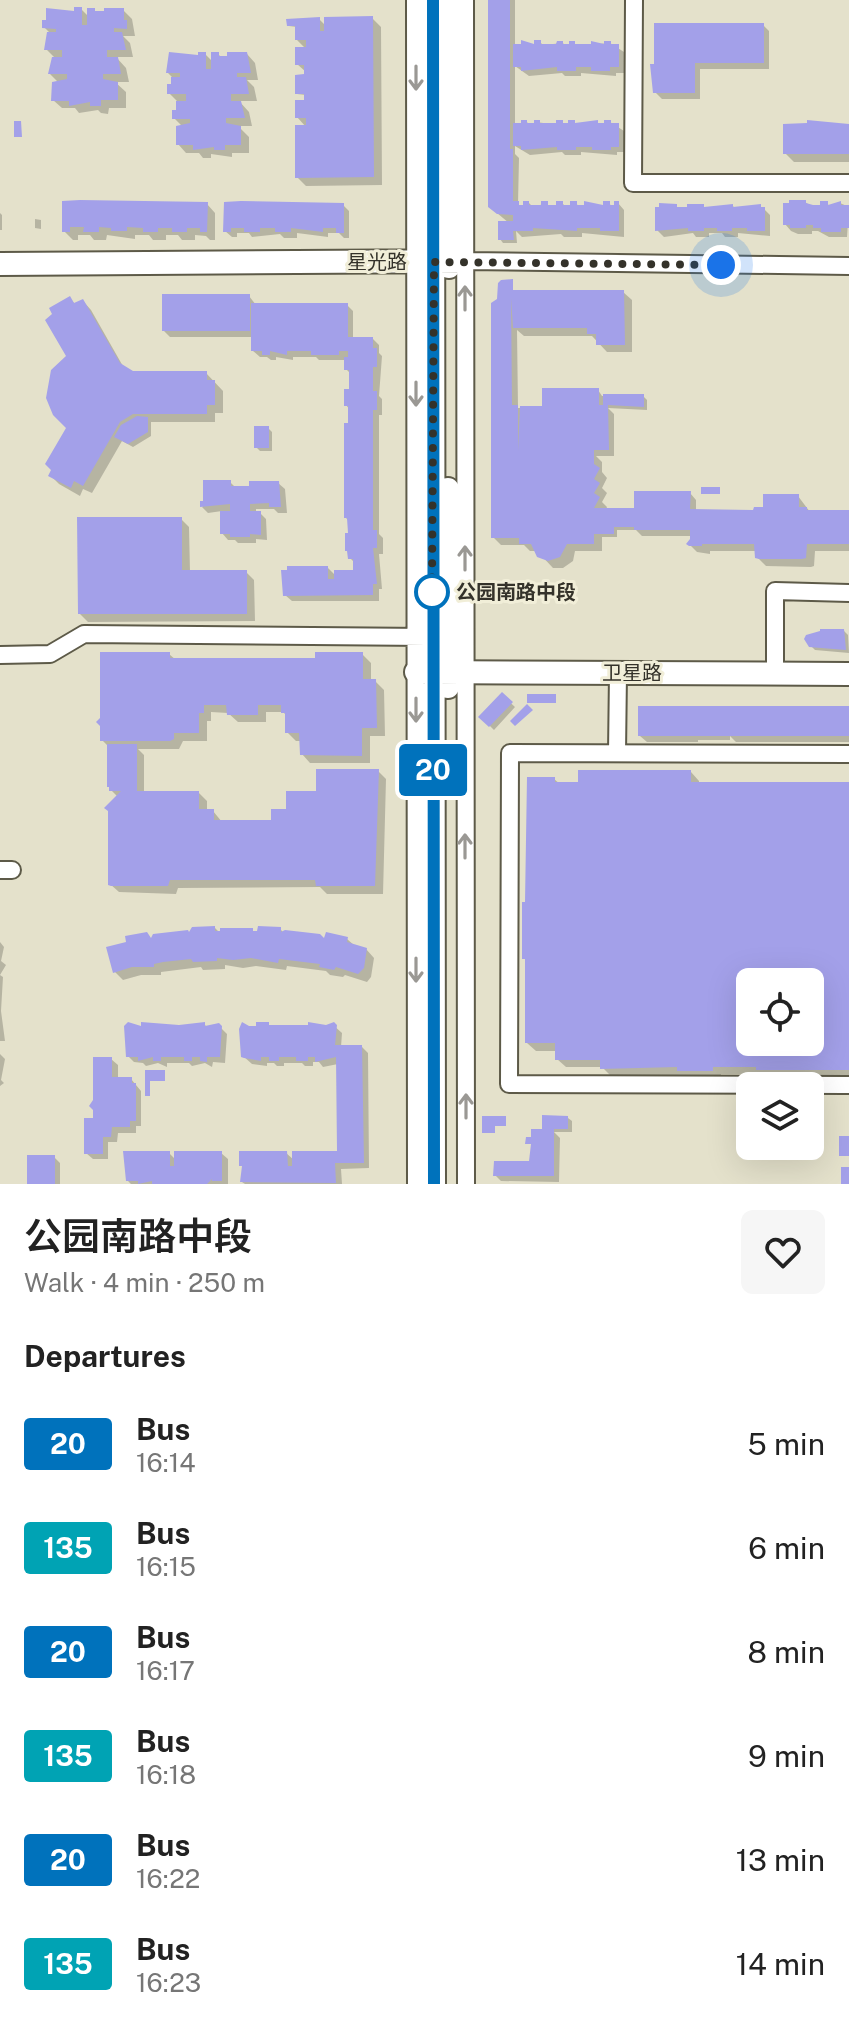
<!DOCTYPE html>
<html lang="en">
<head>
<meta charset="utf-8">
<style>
  body { margin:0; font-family:"Public Sans","Noto Sans SC",sans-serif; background:#f6f6f6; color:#222; height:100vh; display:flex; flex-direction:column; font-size:30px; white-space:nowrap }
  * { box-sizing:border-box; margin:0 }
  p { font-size:26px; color:#767676 }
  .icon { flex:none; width:44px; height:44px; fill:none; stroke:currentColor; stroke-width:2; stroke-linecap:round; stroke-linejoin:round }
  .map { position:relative; height:1184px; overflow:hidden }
  .side { display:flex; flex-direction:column; background:#fff; flex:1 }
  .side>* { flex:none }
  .badge { padding:0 16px; border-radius:6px; font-size:28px; line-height:52px }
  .fabs { position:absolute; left:736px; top:968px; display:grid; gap:16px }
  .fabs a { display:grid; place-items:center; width:88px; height:88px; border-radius:12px; background:#fff; box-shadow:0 8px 32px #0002; font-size:40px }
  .you { position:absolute; width:40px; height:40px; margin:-20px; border:6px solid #fff; border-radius:50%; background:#1a73e8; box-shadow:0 0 0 12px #1a73e833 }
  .map>.badge { position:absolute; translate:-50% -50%; box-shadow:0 0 0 4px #fff }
  h2 { padding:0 24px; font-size:30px; line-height:72px }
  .round { display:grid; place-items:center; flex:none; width:84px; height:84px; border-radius:12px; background:#f6f6f6 }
  .overview { display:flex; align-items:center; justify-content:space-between; height:136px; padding:0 24px }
  h1 { font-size:38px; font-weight:600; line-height:60px }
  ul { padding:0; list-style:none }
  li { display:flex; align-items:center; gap:24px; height:104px; padding:0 24px }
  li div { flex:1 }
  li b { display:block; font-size:30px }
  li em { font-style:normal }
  li .badge { min-width:88px; font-weight:700; text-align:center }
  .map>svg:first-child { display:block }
  .shadow { fill:#0003; fill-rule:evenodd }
  .building { fill:#a3a0e9; fill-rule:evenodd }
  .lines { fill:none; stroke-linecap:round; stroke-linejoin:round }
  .street-casing { stroke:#5d5a48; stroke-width:20 }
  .secondary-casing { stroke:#5d5a48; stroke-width:26 }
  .street { stroke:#fff; stroke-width:16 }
  .secondary { stroke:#fff; stroke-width:22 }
  .oneway { stroke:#9a9894 }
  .line-casing { stroke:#fff; stroke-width:18 }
  .line { stroke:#0072bc; stroke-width:12 }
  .walk { stroke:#34322a; stroke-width:8; stroke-dasharray:0 14.4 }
  .stop-dot { fill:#fff; stroke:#0072bc; stroke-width:4 }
  .labels { text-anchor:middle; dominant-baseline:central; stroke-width:6; stroke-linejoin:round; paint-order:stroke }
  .street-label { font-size:20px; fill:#34322a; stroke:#f1eed8 }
  .stop-label { font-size:20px; font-weight:bold; fill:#34322a; stroke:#f1eed8; text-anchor:start }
</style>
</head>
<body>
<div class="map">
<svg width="849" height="1184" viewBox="0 0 849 1184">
  <rect width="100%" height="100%" fill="#e4e1cb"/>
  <path class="shadow" d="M490 0H515V46H536L540 42 543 45 563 43 565 46 574 43 577 46 610 43 624 52V73H616V76L581 73V76H565L562 73 529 76 515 66V125L527 122 529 125 536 122 558 125 562 122 565 125 597 122 600 125 610 122 624 131V152H617V155L581 152V155H565L562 152 530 155 515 146V154L519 158 518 204 521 207 529 203 532 206 547 204 550 207 562 203 566 207 576 203 579 207H605L609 203 612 207 618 203 624 210V237L582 233V237H564L561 234 522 237 516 231 517 243H503L500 239 509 223 497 213Z
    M81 9 89 17 123 10 132 19 135 36H123L130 43 133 57H116L126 68 129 82H115L126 92V108H109L108 114 101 113 98 110 79 113 75 108H62L53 100 59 83 50 74 54 57 46 49 49 32 44 27Z
    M372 18 381 27 382 185 306 186 297 177 306 127 297 117 306 102V95L297 94 306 72 297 64 306 49 297 40V27L289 26 319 19 326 26Z
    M763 25 769 31V69H700V99H662L655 92 652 66Z
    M205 54 213 62 218 54 222 58 247 54 255 63 258 80H247L254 87 257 101H239L249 112 252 126H238L249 137V153H232V157L211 154V158H203L199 153H186L178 144 183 127 174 118 178 112V102L169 93 173 86V78L168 73Z
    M849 126V162H794L785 153Z
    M805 202 812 207 827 203 830 207 840 203 849 207 847 237H829L818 231H812V234H798L791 231 785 224Z
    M64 203 207 204 215 213V240H210L206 236 195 235V240H182L178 235H166V240H153L149 235H135V239L107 235 106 240H94L90 235H78V240H73L64 231Z
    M332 203 343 205 349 211V238H344L339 233H328V237L297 233V238H284L280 234 252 237 249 233H237V237H232L225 231 226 204Z
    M733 206 735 209H764L770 215V236L738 233V237H725L722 233H709V237H696L693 233 664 237 657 230 678 209Z
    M0 213 2 215V230H0Z
    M35 219 41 220V229L35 228Z
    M512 281 513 292H623L632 300V352H607L592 336H524L517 330 518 408H547L598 390 602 396H643L647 400V410L608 408 614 414V456H596L602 462V472L607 478 602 488 607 493 602 502 607 507 606 510H632L690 493 696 500V512H755L798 496 810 512H849V551H815L814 566 811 567 766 566 757 557V551H710V554L697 552 689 544 692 536H642L636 530H617V537H602V551H575L573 561 563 568H553L537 551H530L524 545H501L493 537 503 301Z
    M249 296 256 305H347L353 311V339H373L379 345V353L382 356 379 396 382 399V415H379V534L383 538V554H379L382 589H379V601H292L285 595 328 568 336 576 355 572V563L350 558 349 521 346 518 350 410 346 405 351 391V374L346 369V360H319L316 357H293V360L276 357V360H271L267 357H260L253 351V337H170L164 331Z
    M70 299 76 305 83 301 91 310 124 368 133 373H206L223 391V413H215V422H151V436L133 447 122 441 92 493 83 489 80 496 59 484 51 476 68 428 71 365Z
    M268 428 272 432V451H260L256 447Z
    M230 482 236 488 278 483 285 489 287 513H278L274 509H256V513H260L266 519 267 540 256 539V543H238L235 540H228L222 533V511L208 513 202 507Z
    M181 519 189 527 190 572H246L254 580 255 621 88 622 80 614Z
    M844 631 848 635 849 653 815 650 811 646Z
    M169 654 176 660H317L362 654 371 663V681H375L384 690 385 736H370V763H310L302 754V741H296L287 732V716L283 712H266V722H238L228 713 211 712V721H207V741H183L179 749H138L144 755V792H198L207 801V811H213L222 822H273L318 792 378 771 386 779 383 894H327L320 887 178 888 176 894 119 892 110 884 118 797 111 790 109 747 102 740Z
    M502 695 515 707 494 730 481 717Z
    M726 708H849V742H736L730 736V740H698V742H647L640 736Z
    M691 772 699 781V784H849V1078H767L763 1074H721V1079H687L683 1075 611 1076 602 1067H566L557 1059V1051H536L527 1043V962L524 958 527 904 554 779 560 784ZM750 982H810V1042H750Z
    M215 928 222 935 280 929 284 933 325 941 347 939 355 946 366 949 374 958 371 977 367 982 345 975 343 977 330 975 326 971 287 966 286 970 256 966 243 968 225 965V969L203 970 201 967 161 972V975H141L123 980 115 972 152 940 190 935Z
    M0 942 4 947 1 961 6 965 0 975 3 977 1 1011 5 1041H0Z
    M204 1024 207 1027 218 1025 227 1034 225 1063 213 1062 212 1067 205 1063 192 1066 189 1063H167V1067L158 1063 146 1066 143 1063 134 1062 128 1056 143 1028Z
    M243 1025 258 1028 333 1025 342 1033 341 1047H362L368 1053 369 1168 341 1169 342 1184H245L242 1182 286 1153 294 1160 339 1153 338 1064 323 1067 319 1062H313V1066H305L302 1063H284V1066H277L274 1063H267V1066L252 1064 243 1056Z
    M0 1054 5 1059 1 1080 4 1083 0 1086Z
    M111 1059 118 1065V1079H131L141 1091V1126H136V1133H118L117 1142H108V1159H93L86 1153Z
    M568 1118 572 1121V1132H554L560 1138 559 1182 501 1181 495 1175 531 1163 547 1131Z
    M169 1153 176 1160 221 1153 228 1159V1184H131L128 1181Z
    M54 1157 60 1163V1184H29Z"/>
  <path class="building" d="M488 0H510V149H513V201H519V205H523V201H529V205H541V201H548V205H556V201H563V205H570V201H577V205H584V201L603 205V201H610V205H614V201H619V231H600V228H577V231L533 228V231H513L514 240H498V221H513V215L497 214 488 207Z
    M74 7H82V25H87V8H95V11H104V8H124V20H127V29L114 28V32H122L126 50H107V57H118L121 74H103V79L118 82V100H101V106H90V102L69 106V101H51L52 82 67 79V74H48L52 57H62V50H44L47 32H56V29L42 28V20H46V8L74 11Z
    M373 16 374 177 295 178V125H306V118H295V100H304V94H295V75L304 74V65H295V47H306V40H295V26H287L286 19 320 17V31H324V17Z
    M654 23H764V63H695V93H653L650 64H654Z
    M521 40 534 44V40H541V44H556L557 41H563V44H569V41H575V44H591V41L604 44V41H611V44H619V67H610V71H591V67H576V71H557V67L521 71V67H513V44H521Z
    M169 52 198 55V52H206V69H211V52H219V56H227V52H247L251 73H237V77H246L249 94H231V101H241L245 118H226V123L241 126V145H225V150H214V147L193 150V145H176V126L190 123V119H172V110H176V101H186V94H167V84H171V77H180V73H166Z
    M521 120H527V123H534V120H540V123H556V120H563V123H568V120H575V123L598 120V123H604V120H611V123H619V147H611V150H592V147H576V150H557V147L521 150V146H513V123H521Z
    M807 120 849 124V154H783V124L807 123Z
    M14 121H21L22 137H14Z
    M80 200 208 202 207 232H200V228H187V232H172V228H158V232H143V228L127 227V231H111V228L99 227V232H83L84 227H70V232H62V201Z
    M789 200H806V203L813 205H820V201H828V205L841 201V205H849V228H841V232H821V228H813V225H806V228H790V225H783V203H789Z
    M241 201 344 203V233H336V228H323V232L291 228V232H275V228H260V232H244V228H231V232H223L224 202Z
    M659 203 677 204V207H687V204H704V207L733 204V207L761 204V207H765V231H747V228H732V231H717V228H704V231H688V228L655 231V207H659Z
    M513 279V290H624L625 345H596V334H587V328H513L511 298 512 405H518V451L520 406H542V388H599V405H603V394H644V407L608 405 609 450H594V464L600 468 594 479 600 483 594 493 600 497 594 508H634V491H691L690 509 753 510 754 507H763V494H799V507H807V510H849V544H807L806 558 802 559H759L755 558 754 544H702V546H689L686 544 690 539V530H634V527H614V534H594V544H567L560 557 548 561 537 557 531 544H519V538H491V303L497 299 498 283 501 280Z
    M162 294H250V331H162Z
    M70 296 74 303 83 299 120 363 133 371H207V380H215V405H207V414H133L120 422 83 486 74 481 71 488 48 476 51 470 45 464 66 428 53 415 46 398 51 370 66 356 45 320 52 314 49 308Z
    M251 303H348V337H373V348H377V367H373V391H377V410H373V530H377V548H373L377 584H373V595L283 596 281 570H287V566H328V579H334V570H353V559H348L347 551H345V533H348L347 518H344V423H348V406H344V389H349V370H344V357H348V351H339V355H311V351H287V355L270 351V355H262V351H251Z
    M137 416 148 417V432L128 444 114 437 121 425Z
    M254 426H269V448H254Z
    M203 480H231V486H249V481H279L281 507H269V503L250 504V511H261V535L250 534V537H230V534H220V511H230V504L200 507V501H203Z
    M701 487H720V494H701Z
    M77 517H182V570H247V614H78Z
    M820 629H844L846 650 809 647 804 639 806 635 820 631Z
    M100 652H170V658H315V652H363V679H376L377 728H362V756L300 755 299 733H285V713H281V705H258V715H227L226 705H204V713H199V733H174V739L170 741H100V726L96 722 100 718Z
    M502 692 513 702 489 727 478 717Z
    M527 694H556V703H527Z
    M527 704 533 710 515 726 510 721Z
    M638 706H849V736H638Z
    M107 744H137V791H199V809H214V820H271V809H286V791H316V769H379L375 886H316L315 880H170L168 886H111L108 885V811L104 808 121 791H109V787H107Z
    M578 770H691V782H849V1070H756V1067H713V1071H677V1067L600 1069V1060H555V1043H525V959H522V902H525L527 777H555V782H578ZM750 982H810V1042H750Z
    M215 926V931H220V928H253V931H257L258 926 281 927V932L285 930 320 934 324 938 326 932 348 937 347 942 367 948 364 968 358 974 336 967 334 970 319 967 320 964 279 959 278 963 251 958 233 960 217 958V961L193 962 191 959 163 962 154 964V967H132L113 973 106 947 126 942 125 936 147 932 151 938 153 934 188 930 189 932 192 927Z
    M128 1022 141 1026V1022L179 1025 205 1022V1026L219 1023 222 1026 220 1057H207V1062L200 1061V1057H192V1061H184V1057H161V1061H153V1057L138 1061V1057H126L124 1026Z
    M242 1022 249 1026H256V1022H269V1025H308V1022L326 1025 334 1022 337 1025 335 1045H362L364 1163H335L336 1183 240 1182 242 1166H239V1151H287L288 1166H292V1151H337L336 1057 315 1062V1057H308V1061H296V1057H279V1061H269V1057H261V1061L244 1058 241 1057 239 1029Z
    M93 1057H112V1077H132V1083H136V1121H130V1127H112L111 1137H103V1154H84V1118H93V1110L89 1106 93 1100Z
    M145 1070H165V1081H150V1096H145Z
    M542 1115 568 1116V1129H554V1176H493L494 1161H529L531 1144H525L526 1137H531V1129H542Z
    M482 1116H506V1126H495V1133H482Z
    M839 1136H849V1156H839Z
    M123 1151H170V1166H174V1151H222V1181H212V1179L207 1184H152V1181L138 1184V1181H126Z
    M27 1155H55V1184H27Z
    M841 1167H849V1184H841Z"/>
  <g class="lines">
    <g class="street-casing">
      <path id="street" d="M415 0 416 1184
        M465 0 466 1184
        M634 0 633 183H849
        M465 261 849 266
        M0 655 50 654 84 634 427 637
        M775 674V591L849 593
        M617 753 618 673
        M849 754 510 753 509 1084 849 1085
        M0 870H12"/>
    </g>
    <g class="secondary-casing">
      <path id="secondary" d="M433 0 434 1184
        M0 264 465 261
        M449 267 450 0
        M416 672 849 674
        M448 687V489"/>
    </g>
    <use href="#street" class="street"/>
    <use href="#secondary" class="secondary"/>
  </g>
  <defs><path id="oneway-shaft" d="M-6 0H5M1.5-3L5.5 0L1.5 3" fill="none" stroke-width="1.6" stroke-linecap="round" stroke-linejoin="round" transform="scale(2)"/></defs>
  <g class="oneway">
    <use href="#oneway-shaft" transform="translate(416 78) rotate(90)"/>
    <use href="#oneway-shaft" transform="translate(465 298) rotate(-90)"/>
    <use href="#oneway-shaft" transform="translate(416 394) rotate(90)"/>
    <use href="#oneway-shaft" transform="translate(465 558) rotate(-90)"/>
    <use href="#oneway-shaft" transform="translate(416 710) rotate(90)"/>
    <use href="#oneway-shaft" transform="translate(465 846) rotate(-90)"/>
    <use href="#oneway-shaft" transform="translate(416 970) rotate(90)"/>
    <use href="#oneway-shaft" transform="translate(466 1106) rotate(-90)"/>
  </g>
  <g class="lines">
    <g class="line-casing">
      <path id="line" d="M433 0 434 1184"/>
    </g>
    <use href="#line" class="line"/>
    <path class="walk" d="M432 592 434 262 721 265"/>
  </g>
  <circle class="stop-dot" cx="432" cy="592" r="16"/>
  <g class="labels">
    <g class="street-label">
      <text x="377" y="262">星光路</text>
      <text x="632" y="673">卫星路</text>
    </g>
    <g class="stop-label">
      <text x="456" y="592">公园南路中段</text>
    </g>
  </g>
</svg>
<div class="fabs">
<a><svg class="icon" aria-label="locate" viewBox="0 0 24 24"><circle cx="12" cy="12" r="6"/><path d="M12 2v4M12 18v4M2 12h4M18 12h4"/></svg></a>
<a><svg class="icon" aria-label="layers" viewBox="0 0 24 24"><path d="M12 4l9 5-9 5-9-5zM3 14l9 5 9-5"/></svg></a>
</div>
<div class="you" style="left:721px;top:265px"></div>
<b class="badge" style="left:433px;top:770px;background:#0072bc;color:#fff">20</b>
</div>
<section class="side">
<div class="overview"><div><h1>公园南路中段</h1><p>Walk · 4 min · 250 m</p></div><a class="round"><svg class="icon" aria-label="heart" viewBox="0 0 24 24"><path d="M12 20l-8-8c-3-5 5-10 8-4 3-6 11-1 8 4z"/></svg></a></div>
<h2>Departures</h2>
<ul>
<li><span class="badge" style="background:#0072bc;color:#fff">20</span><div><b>Bus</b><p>16:14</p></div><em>5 min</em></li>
<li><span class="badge" style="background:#00a3b4;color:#fff">135</span><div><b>Bus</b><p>16:15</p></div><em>6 min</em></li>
<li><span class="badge" style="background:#0072bc;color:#fff">20</span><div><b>Bus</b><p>16:17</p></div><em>8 min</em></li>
<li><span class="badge" style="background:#00a3b4;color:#fff">135</span><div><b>Bus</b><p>16:18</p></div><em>9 min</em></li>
<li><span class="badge" style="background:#0072bc;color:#fff">20</span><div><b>Bus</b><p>16:22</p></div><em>13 min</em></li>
<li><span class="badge" style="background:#00a3b4;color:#fff">135</span><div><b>Bus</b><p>16:23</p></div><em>14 min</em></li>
</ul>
</section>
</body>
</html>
